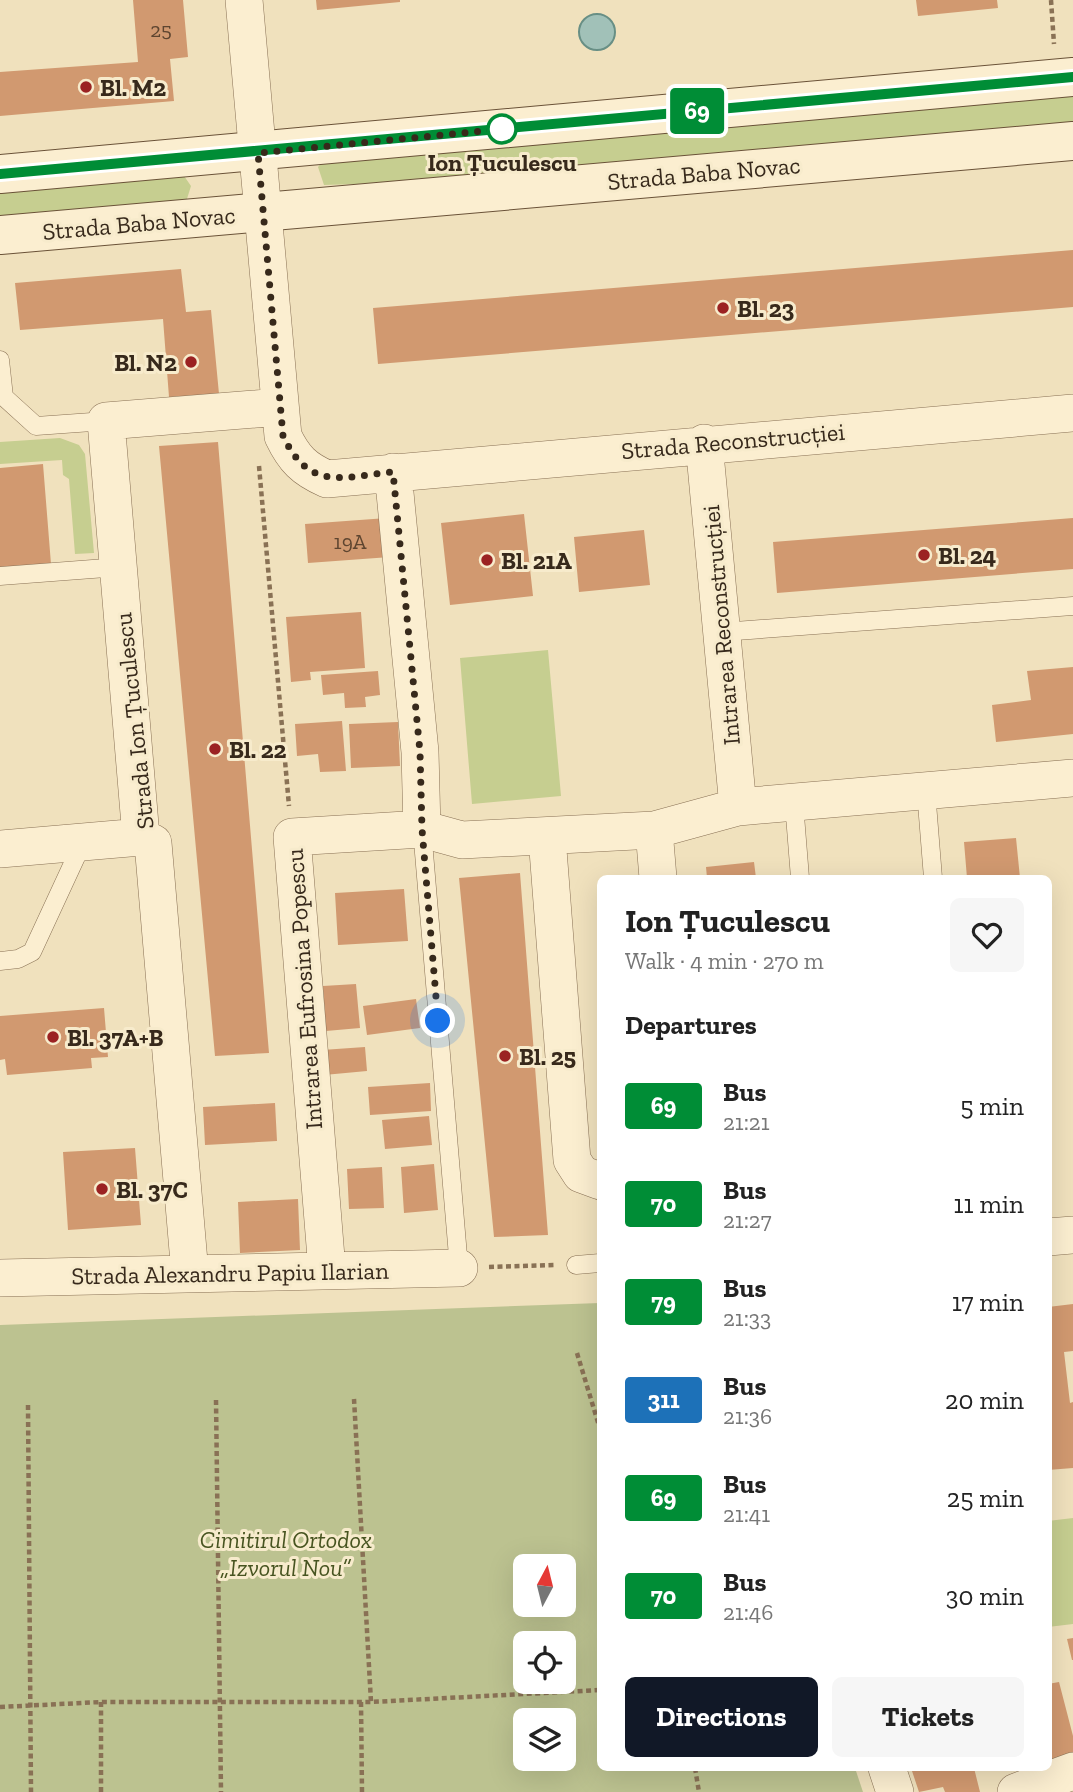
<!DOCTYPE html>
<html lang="en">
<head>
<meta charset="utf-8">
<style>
  body { margin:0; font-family:"Zilla Slab",serif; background:#f6f6f6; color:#222; height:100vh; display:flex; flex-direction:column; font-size:26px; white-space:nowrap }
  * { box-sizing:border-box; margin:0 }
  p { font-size:23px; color:#767676 }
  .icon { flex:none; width:38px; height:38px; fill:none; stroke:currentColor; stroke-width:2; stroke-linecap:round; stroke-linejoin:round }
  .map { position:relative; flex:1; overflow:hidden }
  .panel { position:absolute; left:597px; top:875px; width:455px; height:896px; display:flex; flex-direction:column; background:#fff; border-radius:10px; box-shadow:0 7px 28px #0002 }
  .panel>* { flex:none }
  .badge { padding:0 14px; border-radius:5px; font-size:24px; line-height:46px }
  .needle { width:46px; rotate:7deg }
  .tools { position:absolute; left:513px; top:1554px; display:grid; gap:14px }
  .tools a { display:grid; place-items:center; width:63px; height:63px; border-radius:10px; background:#fff; box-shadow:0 7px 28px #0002; font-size:35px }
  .you { position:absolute; width:35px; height:35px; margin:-18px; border:5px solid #fff; border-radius:50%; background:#1a73e8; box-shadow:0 0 0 10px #1a73e833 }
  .map>.badge { position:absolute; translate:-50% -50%; box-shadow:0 0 0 4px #fff }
  h2 { padding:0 28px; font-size:26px; line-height:63px }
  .round { display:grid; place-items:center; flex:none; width:74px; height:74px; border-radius:10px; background:#f6f6f6 }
  .overview { display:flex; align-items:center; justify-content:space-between; height:119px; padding:0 28px }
  h1 { font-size:33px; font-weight:700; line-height:52px }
  .primary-button { display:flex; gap:14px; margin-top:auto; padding:14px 28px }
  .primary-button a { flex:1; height:80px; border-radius:10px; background:#111827; color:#fff; font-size:28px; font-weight:700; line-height:80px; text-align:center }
  .primary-button a+a { background:#f6f6f6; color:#222 }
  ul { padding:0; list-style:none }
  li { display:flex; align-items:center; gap:21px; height:98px; padding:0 28px }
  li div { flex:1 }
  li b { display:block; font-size:26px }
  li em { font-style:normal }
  li .badge { min-width:77px; font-weight:700; text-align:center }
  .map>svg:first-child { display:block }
  .green { fill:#c6ce90 }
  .cemetery { fill:#bcc290; fill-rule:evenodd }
  .water { fill:#a1c1b8; stroke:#688f85; stroke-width:2 }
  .building { fill:#d19970 }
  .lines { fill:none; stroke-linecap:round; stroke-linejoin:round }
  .lane-casing { stroke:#897155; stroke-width:19 }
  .street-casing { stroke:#897155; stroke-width:38 }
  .secondary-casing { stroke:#6a5238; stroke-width:40 }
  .path { stroke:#897155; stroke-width:4.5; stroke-dasharray:5 3.5; stroke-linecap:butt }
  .lane { stroke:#fbeed0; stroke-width:18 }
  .street { stroke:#fbeed0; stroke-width:37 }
  .secondary { stroke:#fbeed0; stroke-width:38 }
  .line-casing { stroke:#fff; stroke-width:16 }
  .line { stroke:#008d36; stroke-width:10 }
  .walk { stroke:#37291b; stroke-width:7; stroke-dasharray:0 12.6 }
  .poi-dot { fill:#9b2222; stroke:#f7ebcc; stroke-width:2.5 }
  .stop-dot { fill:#fff; stroke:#008d36; stroke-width:3.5 }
  .labels { text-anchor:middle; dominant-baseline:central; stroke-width:6; stroke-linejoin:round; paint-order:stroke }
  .number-label { font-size:21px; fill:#5e4530 }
  .poi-label { font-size:24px; font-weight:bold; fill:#37291b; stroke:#f7ebcc; text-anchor:start }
  .stop-label { font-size:24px; font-weight:bold; fill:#37291b; stroke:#f7ebcc }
  .street-label { font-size:24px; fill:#37291b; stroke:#f7ebcc }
  .park-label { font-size:24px; font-style:italic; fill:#475420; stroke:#f7ebcc }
</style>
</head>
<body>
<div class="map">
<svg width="1073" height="1792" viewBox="0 0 1073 1792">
  <rect width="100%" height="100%" fill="#f0e1bd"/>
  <path class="green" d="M1073 93V123L358 184 324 185 318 167 325 159Z
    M182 173 191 186 186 202 0 218V189Z
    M60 438 79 445 85 454 94 553 75 554 69 479 63 475 62 460 0 464V442Z
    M548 650 561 796 472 804 460 658Z
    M1073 1518V1624L1048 1627V1521Z"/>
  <path class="cemetery" d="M600 1303V1768H855L863 1792H0V1325ZM525 1566H564V1605H525ZM525 1643H564V1682H525ZM525 1720H564V1759H525Z"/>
  <path class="water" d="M579 32a18 18 0 1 1 36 0a18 18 0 1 1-36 0Z"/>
  <path class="building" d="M133 0H183L188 57 170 59 174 101 0 116V72L138 62Z
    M316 0H400V2L317 10Z
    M916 0H997L998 8 918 16Z
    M1073 250V307L378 364 373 308Z
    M181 269 186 312 211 310 219 394 169 397 163 319 20 330 15 283Z
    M218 442 269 1053 215 1056 159 446Z
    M43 464 51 564 0 568V468Z
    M524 514 533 596 450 605 441 523Z
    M387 518 390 557 308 563 305 524Z
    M1073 518V569L777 593 773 542Z
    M644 530 650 585 579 592 574 537Z
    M361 612 365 668 310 672 311 680 291 682 286 617Z
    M1073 667V734L996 742 992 705 1031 700 1027 671Z
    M378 671 380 695 365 697 366 707 345 708 344 693 323 695 321 675Z
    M342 721 346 771 320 772 318 754 297 756 295 724Z
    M398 722 400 766 351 768 349 724Z
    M1016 838 1020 878H967L964 842Z
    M754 862 756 878H707L706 867Z
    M520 873 548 1235 494 1237 459 878Z
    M404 889 408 941 338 945 335 893Z
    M356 984 360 1028 326 1031 323 986Z
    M416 999 420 1028 367 1035 363 1006Z
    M104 1008 108 1057 91 1058 92 1068 7 1075 5 1059 0 1060V1016Z
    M365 1047 367 1071 324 1075 322 1050Z
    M430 1083 431 1111 370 1115 368 1087Z
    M275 1103 277 1141 205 1145 203 1107Z
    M429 1116 432 1145 385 1149 382 1120Z
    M135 1148 141 1225 68 1230 63 1152Z
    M434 1164 438 1210 404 1213 401 1167Z
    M382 1167 384 1208 349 1209 347 1169Z
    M298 1199 300 1250 240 1253 238 1202Z
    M1073 1304V1351L1064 1352 1070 1403 1073 1402V1468L1048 1470V1307Z
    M1073 1638V1660H1072L1067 1639Z
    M1059 1682 1073 1736V1757L1051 1763 1048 1684Z
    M928 1768H974L980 1792H945L943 1787 919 1792 912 1771Z"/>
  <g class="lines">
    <g class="lane-casing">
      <path id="lane" d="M0 360 4 397 36 426 106 421
        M0 576 119 567
        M722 632 1073 606
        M926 791 933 878
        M794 803 800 878
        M422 829 459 1268
        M0 961 18 959 32 952 82 844
        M576 1265 600 1263"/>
    </g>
    <g class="street-casing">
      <path id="street" d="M244 0 283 436C294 459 304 469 327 479L1073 413
        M704 443 738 807
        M393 472 420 752 422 829
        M654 830 658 878
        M141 837 106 421 280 407
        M141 837 153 843 190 1274
        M547 837 572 1160 581 1174 600 1181
        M0 849 141 837
        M1048 1237 1073 1235
        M327 1270 292 837 422 829 462 840 654 830 738 807 1073 778
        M0 1278 459 1268
        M887 1768 895 1792
        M1016 1792 1073 1771"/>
    </g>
    <g class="secondary-casing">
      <path id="secondary" d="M0 174 1073 77
        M0 235 1073 141"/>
    </g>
    <path class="path" d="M1051 0 1054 44
      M259 466 289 806
      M489 1267 554 1265
      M577 1353 600 1429
      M354 1399 371 1702
      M216 1400 221 1792
      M28 1405 31 1792
      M101 1702V1792
      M361 1702 362 1792
      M0 1707 101 1702H371L600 1690
      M695 1768 699 1792"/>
    <use href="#lane" class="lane"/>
    <use href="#street" class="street"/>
    <use href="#secondary" class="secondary"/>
  </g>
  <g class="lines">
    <g class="line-casing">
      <path id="line" d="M0 174 1073 77"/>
    </g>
    <use href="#line" class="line"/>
    <path class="walk" d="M438 1021 422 829 420 752 393 472C341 477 310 492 283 436L258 153 513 128 502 129"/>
  </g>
  <g class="poi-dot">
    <circle cx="86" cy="87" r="7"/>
    <circle cx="723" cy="308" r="7"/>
    <circle cx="191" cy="362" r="7"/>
    <circle cx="924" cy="555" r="7"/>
    <circle cx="487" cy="560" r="7"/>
    <circle cx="215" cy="749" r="7"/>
    <circle cx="53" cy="1037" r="7"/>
    <circle cx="505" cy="1056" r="7"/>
    <circle cx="102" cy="1189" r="7"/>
  </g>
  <circle class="stop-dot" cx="502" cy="129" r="14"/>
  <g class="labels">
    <g class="number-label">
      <text x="161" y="29">25</text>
      <text x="350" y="541">19A</text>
    </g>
    <g class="poi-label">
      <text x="100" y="87">Bl. M2</text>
      <text x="737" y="308">Bl. 23</text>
      <text x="177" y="362" text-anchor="end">Bl. N2</text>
      <text x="938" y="555">Bl. 24</text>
      <text x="501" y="560">Bl. 21A</text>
      <text x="229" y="749">Bl. 22</text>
      <text x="67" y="1037">Bl. 37A+B</text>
      <text x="519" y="1056">Bl. 25</text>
      <text x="116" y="1189">Bl. 37C</text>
    </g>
    <g class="stop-label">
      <text x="502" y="162">Ion Țuculescu</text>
    </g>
    <g class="street-label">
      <text transform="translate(704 173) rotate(-5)">Strada Baba Novac</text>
      <text transform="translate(139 223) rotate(-5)">Strada Baba Novac</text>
      <text transform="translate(733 441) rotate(-5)">Strada Reconstrucției</text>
      <text transform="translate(721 625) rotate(-95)">Intrarea Reconstrucției</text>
      <text transform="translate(134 721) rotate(-96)">Strada Ion Țuculescu</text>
      <text transform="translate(304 989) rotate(-94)">Intrarea Eufrosina Popescu</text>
      <text transform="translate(230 1273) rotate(-1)">Strada Alexandru Papiu Ilarian</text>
    </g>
    <g class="park-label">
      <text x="286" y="1539">Cimitirul Ortodox<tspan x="286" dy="28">„Izvorul Nou”</tspan></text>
    </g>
  </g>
</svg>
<div class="tools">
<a><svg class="needle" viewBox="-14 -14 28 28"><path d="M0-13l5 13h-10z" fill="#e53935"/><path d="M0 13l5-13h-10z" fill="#767676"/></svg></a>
<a><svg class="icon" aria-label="locate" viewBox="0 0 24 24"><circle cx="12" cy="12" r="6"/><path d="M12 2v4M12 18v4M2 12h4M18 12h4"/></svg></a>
<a><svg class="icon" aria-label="layers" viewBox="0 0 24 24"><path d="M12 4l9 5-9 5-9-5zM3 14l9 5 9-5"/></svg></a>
</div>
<div class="you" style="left:438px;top:1021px"></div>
<b class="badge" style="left:697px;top:111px;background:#008d36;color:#fff">69</b>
<section class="panel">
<div class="overview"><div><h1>Ion Țuculescu</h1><p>Walk · 4 min · 270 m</p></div><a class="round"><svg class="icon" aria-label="heart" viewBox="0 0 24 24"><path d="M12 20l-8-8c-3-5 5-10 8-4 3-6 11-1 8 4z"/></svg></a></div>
<h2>Departures</h2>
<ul>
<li><span class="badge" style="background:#008d36;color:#fff">69</span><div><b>Bus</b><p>21:21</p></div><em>5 min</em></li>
<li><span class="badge" style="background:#008d36;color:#fff">70</span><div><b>Bus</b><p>21:27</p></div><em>11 min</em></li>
<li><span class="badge" style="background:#008d36;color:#fff">79</span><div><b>Bus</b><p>21:33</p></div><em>17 min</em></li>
<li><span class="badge" style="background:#1d71b8;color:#fff">311</span><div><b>Bus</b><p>21:36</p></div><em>20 min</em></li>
<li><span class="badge" style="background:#008d36;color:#fff">69</span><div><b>Bus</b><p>21:41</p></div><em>25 min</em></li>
<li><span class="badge" style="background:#008d36;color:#fff">70</span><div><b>Bus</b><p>21:46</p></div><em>30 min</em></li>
</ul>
<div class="primary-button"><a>Directions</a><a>Tickets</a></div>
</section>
</div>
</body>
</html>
